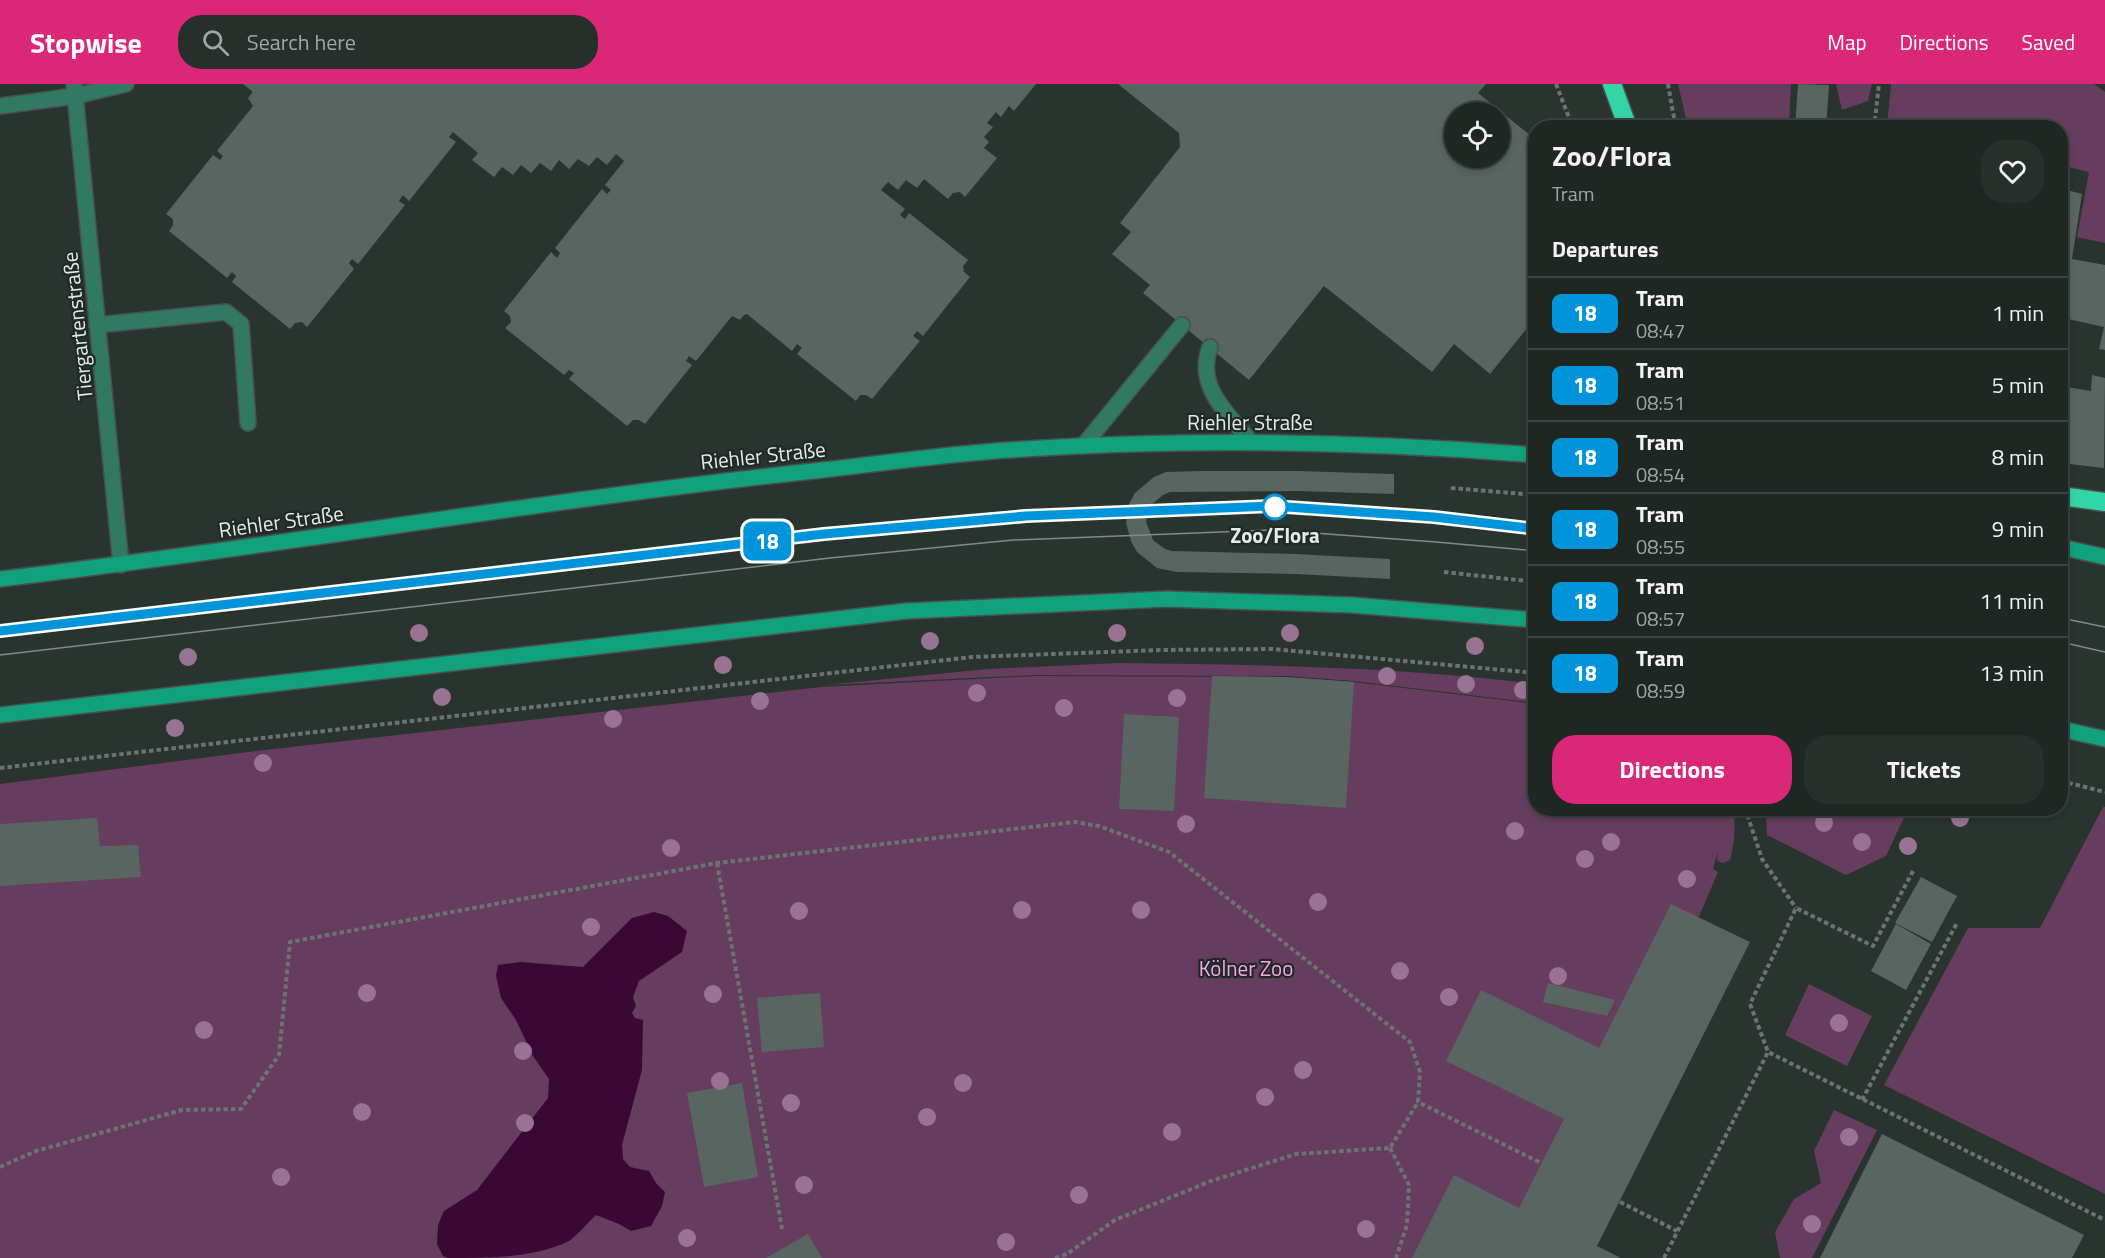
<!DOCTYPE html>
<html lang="en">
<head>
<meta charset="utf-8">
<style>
  body { margin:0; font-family:"Titillium Web",sans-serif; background:#272f2b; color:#f1f3f6; height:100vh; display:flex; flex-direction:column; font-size:22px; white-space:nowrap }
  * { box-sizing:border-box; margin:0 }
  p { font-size:20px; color:#a1a5a6 }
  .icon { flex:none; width:33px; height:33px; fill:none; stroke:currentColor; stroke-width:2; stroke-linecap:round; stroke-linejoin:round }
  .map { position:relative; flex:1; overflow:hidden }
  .details { position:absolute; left:1528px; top:36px; width:540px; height:696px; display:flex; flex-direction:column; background:#1f2723; border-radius:24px; box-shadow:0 3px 9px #0003,0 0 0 2px #3c4441 }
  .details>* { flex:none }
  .badge { padding:0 12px; border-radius:9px; font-size:21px; line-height:39px }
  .tools { position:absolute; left:1444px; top:18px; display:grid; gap:12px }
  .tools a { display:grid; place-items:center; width:66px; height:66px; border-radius:50%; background:#1f2723; box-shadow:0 3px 9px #0003,0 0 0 2px #3c4441; font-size:30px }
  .map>.badge { position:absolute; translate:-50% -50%; box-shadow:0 0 0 3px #fff }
  h2 { padding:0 24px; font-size:22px; line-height:54px }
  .round { display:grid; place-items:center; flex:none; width:63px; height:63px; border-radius:24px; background:#272f2b }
  .summary { display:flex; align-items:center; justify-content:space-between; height:102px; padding:0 24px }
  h1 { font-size:28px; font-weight:700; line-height:45px }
  .button { display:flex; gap:12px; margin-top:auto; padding:12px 24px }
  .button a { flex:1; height:69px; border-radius:24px; background:#db2777; color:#fff; font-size:24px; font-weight:700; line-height:69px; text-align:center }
  .button a+a { background:#272f2b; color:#f1f3f6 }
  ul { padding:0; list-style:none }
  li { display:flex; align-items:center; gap:18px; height:72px; padding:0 24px; border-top:2px solid #3c4441 }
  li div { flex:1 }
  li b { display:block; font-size:22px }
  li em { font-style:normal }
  li .badge { min-width:66px; font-weight:700; text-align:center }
  header { display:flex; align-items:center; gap:36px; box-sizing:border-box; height:84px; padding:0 30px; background:#db2777; color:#fff }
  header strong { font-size:28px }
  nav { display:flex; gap:33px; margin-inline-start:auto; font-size:21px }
  .search { width:420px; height:54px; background:#272f2b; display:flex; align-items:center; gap:15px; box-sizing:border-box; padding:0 21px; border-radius:24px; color:#a1a5a6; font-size:22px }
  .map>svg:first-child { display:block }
  .green { fill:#663d5e }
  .water { fill:#3b0835 }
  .building { fill:#596560; fill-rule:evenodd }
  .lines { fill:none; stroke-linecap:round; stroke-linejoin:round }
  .lane-casing { stroke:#47514d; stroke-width:18 }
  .street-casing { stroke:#47514d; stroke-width:18 }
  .secondary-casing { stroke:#47514d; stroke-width:18 }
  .highway-casing { stroke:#47514d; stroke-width:21 }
  .path { stroke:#6b7470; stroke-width:4; stroke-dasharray:4.5 3; stroke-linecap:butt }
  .lane { stroke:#317962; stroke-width:15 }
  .street { stroke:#317962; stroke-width:15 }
  .secondary { stroke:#11a17c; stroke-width:15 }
  .highway { stroke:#33d5a7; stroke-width:18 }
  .tram { stroke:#818a86; stroke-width:1.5 }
  .tree { fill:#997394 }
  .line-casing { stroke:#fff; stroke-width:14 }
  .line { stroke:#0095da; stroke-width:9 }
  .stop-dot { fill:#fff; stroke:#0095da; stroke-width:3 }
  .labels { text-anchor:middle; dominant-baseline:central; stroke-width:4.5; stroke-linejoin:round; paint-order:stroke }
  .street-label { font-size:21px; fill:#e4ebe8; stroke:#1f2a26 }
  .stop-label { font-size:21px; font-weight:bold; fill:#e4ebe8; stroke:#1f2a26 }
  .park-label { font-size:21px; fill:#f5a7e6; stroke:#1f2a26 }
</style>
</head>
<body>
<header>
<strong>Stopwise</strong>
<div class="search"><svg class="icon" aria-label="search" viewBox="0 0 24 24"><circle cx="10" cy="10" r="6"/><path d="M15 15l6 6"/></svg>Search here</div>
<nav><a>Map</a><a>Directions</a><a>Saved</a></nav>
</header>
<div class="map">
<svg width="2105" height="1174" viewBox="0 0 2105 1174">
  <rect width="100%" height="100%" fill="#29342f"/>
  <path class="green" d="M1678 0H1791L1789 43H1688Z
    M1836 0H1872L1868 17 1842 26Z
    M1891 0H2094L2105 8V159L2077 153 2089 88 2061 81V44L1887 43Z
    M1118 579C1258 581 1397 582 1536 600V619L1354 597 1287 592 1036 591 826 601 988 585Z
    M1034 592 1286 593 1354 598 1536 620V724H1721L1723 730 1722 725H1734C1735 742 1735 759 1730 776L1723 779 1717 777 1718 768 1713 785 1718 788 1694 844 1566 1174H0V700L248 668 821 603Z
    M2103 723H2105V1110L1884 1001 1968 844H2040Z
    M1766 725V724L1908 725 1886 772 1846 791 1767 751Z
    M1809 900 1872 932 1847 982 1785 951Z
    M1834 1026 1877 1046 1812 1174H1780L1775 1148 1794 1115 1821 1099 1814 1067Z"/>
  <path class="water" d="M654 828 668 832 687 847 682 868 639 897 633 913 636 922 632 929 635 934 643 936 642 986 622 1061 623 1075 630 1083 649 1087 656 1099 665 1108 662 1122 651 1142 631 1147 619 1140 596 1131C587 1139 579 1150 569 1157 534 1174 490 1174 448 1174L443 1172 437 1160 438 1141 444 1127 477 1106 548 1014 549 995 533 972 516 936 501 914 496 892 498 881 520 878 583 883 632 834Z"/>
  <path class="building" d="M243 0H1036L1014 27 1009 22 1001 33 996 28 987 39 993 43 984 53 989 58 984 64 997 74 965 113 960 108 953 109 948 115 924 95 917 104 906 96 898 106 888 98 881 106 905 125 900 131 905 135 909 129 968 176 963 182 964 188 970 193 923 252 917 247 913 252 920 257 872 315 866 311H860L856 317 797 270 802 264 797 260 792 267 747 230 744 231 740 236 732 232 696 277 689 272 686 277 692 281 645 340 639 336H633L627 342 569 295 574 289 569 286 564 291 505 244 511 238 510 232 504 227 551 168 557 174 560 169 555 164 602 105 607 110 611 106 605 101 624 77 616 70 607 81 597 73 589 82 578 75 569 85 559 76 551 87 540 79 531 89 521 81 513 91 502 83 494 93 472 76 478 69 453 48 449 53 456 58 409 117 403 111 399 117 405 121 358 180 352 175 349 179 354 185 307 243 302 238 295 239 290 245 232 198 236 192 232 188 227 194 169 147 173 141V135L166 130 213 71 220 76 223 72 217 67 253 22 248 14 252 9V7Z
    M1118 0H1486L1478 9 1536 56V233L1490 290 1454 260 1432 288 1324 202 1249 296 1143 209 1150 201 1112 170 1131 148 1120 139 1180 63 1179 49ZM1455 28H1500V74H1455Z
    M1798 0 1829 1 1826 44H1795Z
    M2067 106 2082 110 2072 175 2105 181V266L2099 265 2104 243 2068 235 2061 270V135Z
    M2092 291 2105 294 2104 384 2061 379V302L2091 307Z
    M1201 387H1298L1394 390V410L1298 407 1170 408 1163 411 1152 420 1148 427 1146 438 1153 456 1165 465 1172 467 1296 470 1390 475V495L1296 490 1177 488 1157 484 1137 468 1131 457 1126 439 1129 420 1135 409 1154 393 1166 388Z
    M1212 592 1286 593 1354 598 1346 724 1204 714Z
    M1124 630 1179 633 1174 727 1119 725Z
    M97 734 100 762 138 761 141 793 0 802V740Z
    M1921 793 1957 812 1932 858 1895 839Z
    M1671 820 1750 858 1597 1162 1621 1174H1412L1454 1091 1519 1124 1564 1035 1446 977 1481 906 1599 964Z
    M1896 840 1931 860 1906 906 1871 887Z
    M1548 899 1615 916 1607 932 1543 918Z
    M820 909 824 963 762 968 757 914Z
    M742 999 758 1093 704 1103 687 1009Z
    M1882 1050 2084 1151 2072 1174H1820Z
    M808 1150 822 1174H766Z"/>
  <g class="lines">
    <g class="lane-casing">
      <path id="lane" d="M75 12 126 0
        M97 241 226 228 241 240 248 339
        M1210 263C1195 302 1228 330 1250 357
        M1083 362 1182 241"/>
    </g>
    <g class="street-casing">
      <path id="street" d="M74 0 121 481
        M0 22 75 12"/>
    </g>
    <g class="secondary-casing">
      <path id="secondary" d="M2061 463 2105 473
        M0 495C275 463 548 415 823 386 885 379 947 370 1009 366 1185 354 1360 357 1536 371
        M0 631 907 527 1166 515 1352 521 1536 536
        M2061 645 2105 655"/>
    </g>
    <g class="highway-casing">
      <path id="highway" d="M1612 0 1628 44
        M2061 412 2105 418"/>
    </g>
    <path class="path" d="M1556 0 1573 44
      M1668 0 1673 29 1677 44
      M1874 44 1879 0
      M1451 404 1536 411
      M1444 488 1536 498
      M1528 587 1530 568
      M0 684 972 573 1161 566 1272 565 1536 589
      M2061 697 2105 708
      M1745 724 1762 775 1796 824
      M717 779 782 1145
      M1913 787 1873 862 1796 824 1750 920 1768 968 2105 1136
      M1862 1016 1957 839
      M1390 1064 1409 1101 1407 1141 1396 1174
      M0 1083 36 1067 182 1026 241 1025 279 971 290 858 717 779 1075 738 1099 742 1169 768 1410 958 1420 988 1418 1018 1541 1079
      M1620 1118 1677 1147
      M1055 1174 1067 1170 1115 1136 1211 1097 1296 1070 1390 1064 1418 1018
      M1664 1174 1768 968"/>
    <use href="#lane" class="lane"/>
    <use href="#street" class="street"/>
    <use href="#secondary" class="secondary"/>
    <use href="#highway" class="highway"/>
    <path class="tram" d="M2061 534 2105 543
      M0 547 824 450 1026 432 1272 422 1434 433 1536 445
      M2061 558 2105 568
      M0 571 830 474 1013 456 1273 446 1436 458 1536 467"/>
  </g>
  <g class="tree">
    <circle cx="419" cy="549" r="9"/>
    <circle cx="1117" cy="549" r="9"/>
    <circle cx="1290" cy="549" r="9"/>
    <circle cx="930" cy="557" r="9"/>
    <circle cx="1475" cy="562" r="9"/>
    <circle cx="188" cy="573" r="9"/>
    <circle cx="723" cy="581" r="9"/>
    <circle cx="1387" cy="592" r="9"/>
    <circle cx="1466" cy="600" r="9"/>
    <circle cx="1523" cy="606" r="9"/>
    <circle cx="977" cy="609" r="9"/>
    <circle cx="442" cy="613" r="9"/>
    <circle cx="1177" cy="614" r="9"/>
    <circle cx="760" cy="617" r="9"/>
    <circle cx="1064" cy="624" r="9"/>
    <circle cx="613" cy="635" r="9"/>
    <circle cx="175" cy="644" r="9"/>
    <circle cx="263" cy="679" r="9"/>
    <circle cx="1960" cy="734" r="9"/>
    <circle cx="1824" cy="739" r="9"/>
    <circle cx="1186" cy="740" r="9"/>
    <circle cx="1515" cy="747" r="9"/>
    <circle cx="1611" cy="758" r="9"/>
    <circle cx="1862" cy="758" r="9"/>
    <circle cx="1908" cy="762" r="9"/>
    <circle cx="671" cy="764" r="9"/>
    <circle cx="1585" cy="775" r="9"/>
    <circle cx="1687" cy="795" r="9"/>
    <circle cx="1318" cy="818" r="9"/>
    <circle cx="1022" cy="826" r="9"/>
    <circle cx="1141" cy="826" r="9"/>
    <circle cx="799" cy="827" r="9"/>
    <circle cx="591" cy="843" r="9"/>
    <circle cx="1400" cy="887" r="9"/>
    <circle cx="1558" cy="892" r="9"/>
    <circle cx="367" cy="909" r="9"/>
    <circle cx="713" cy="910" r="9"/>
    <circle cx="1449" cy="913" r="9"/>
    <circle cx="1839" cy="939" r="9"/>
    <circle cx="204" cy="946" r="9"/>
    <circle cx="523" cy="967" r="9"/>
    <circle cx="1303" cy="986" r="9"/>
    <circle cx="720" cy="997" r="9"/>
    <circle cx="963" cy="999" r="9"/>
    <circle cx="1265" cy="1013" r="9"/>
    <circle cx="791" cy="1019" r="9"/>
    <circle cx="362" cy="1028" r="9"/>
    <circle cx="927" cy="1033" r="9"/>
    <circle cx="525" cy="1039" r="9"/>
    <circle cx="1172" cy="1048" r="9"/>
    <circle cx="1849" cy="1053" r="9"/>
    <circle cx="281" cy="1093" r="9"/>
    <circle cx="804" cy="1101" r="9"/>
    <circle cx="1079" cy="1111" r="9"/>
    <circle cx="1812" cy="1140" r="9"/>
    <circle cx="1366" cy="1145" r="9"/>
    <circle cx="687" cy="1154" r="9"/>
    <circle cx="1006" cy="1158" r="9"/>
  </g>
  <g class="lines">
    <g class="line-casing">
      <path id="line" d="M0 547 824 450 1026 432 1272 422 1434 433 1536 445"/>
    </g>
    <use href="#line" class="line"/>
  </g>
  <circle class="stop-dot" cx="1275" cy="423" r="12"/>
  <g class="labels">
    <g class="street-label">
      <text transform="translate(77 242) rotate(-96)">Tiergartenstraße</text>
      <text x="1250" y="338">Riehler Straße</text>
      <text transform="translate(763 371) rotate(-6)">Riehler Straße</text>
      <text transform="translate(281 437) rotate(-8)">Riehler Straße</text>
    </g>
    <g class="stop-label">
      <text x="1275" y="451">Zoo/Flora</text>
    </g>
    <g class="park-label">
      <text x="1246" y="884">Kölner Zoo</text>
    </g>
  </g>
</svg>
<div class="tools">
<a><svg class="icon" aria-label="locate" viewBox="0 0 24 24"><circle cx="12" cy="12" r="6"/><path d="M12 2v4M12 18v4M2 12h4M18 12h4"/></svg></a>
</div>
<b class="badge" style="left:767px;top:457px;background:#0095da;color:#fff">18</b>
<section class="details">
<div class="summary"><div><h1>Zoo/Flora</h1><p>Tram</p></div><a class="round"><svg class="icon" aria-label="heart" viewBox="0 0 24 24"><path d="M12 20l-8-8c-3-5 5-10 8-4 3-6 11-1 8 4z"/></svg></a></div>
<h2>Departures</h2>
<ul>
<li><span class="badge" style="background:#0095da;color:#fff">18</span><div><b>Tram</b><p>08:47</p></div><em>1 min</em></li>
<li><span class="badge" style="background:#0095da;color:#fff">18</span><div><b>Tram</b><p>08:51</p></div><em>5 min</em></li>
<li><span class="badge" style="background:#0095da;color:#fff">18</span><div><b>Tram</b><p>08:54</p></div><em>8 min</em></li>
<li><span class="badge" style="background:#0095da;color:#fff">18</span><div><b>Tram</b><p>08:55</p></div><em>9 min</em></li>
<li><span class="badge" style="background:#0095da;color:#fff">18</span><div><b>Tram</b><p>08:57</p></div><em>11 min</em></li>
<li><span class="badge" style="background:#0095da;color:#fff">18</span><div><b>Tram</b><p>08:59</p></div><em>13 min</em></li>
</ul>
<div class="button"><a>Directions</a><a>Tickets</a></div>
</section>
</div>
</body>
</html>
